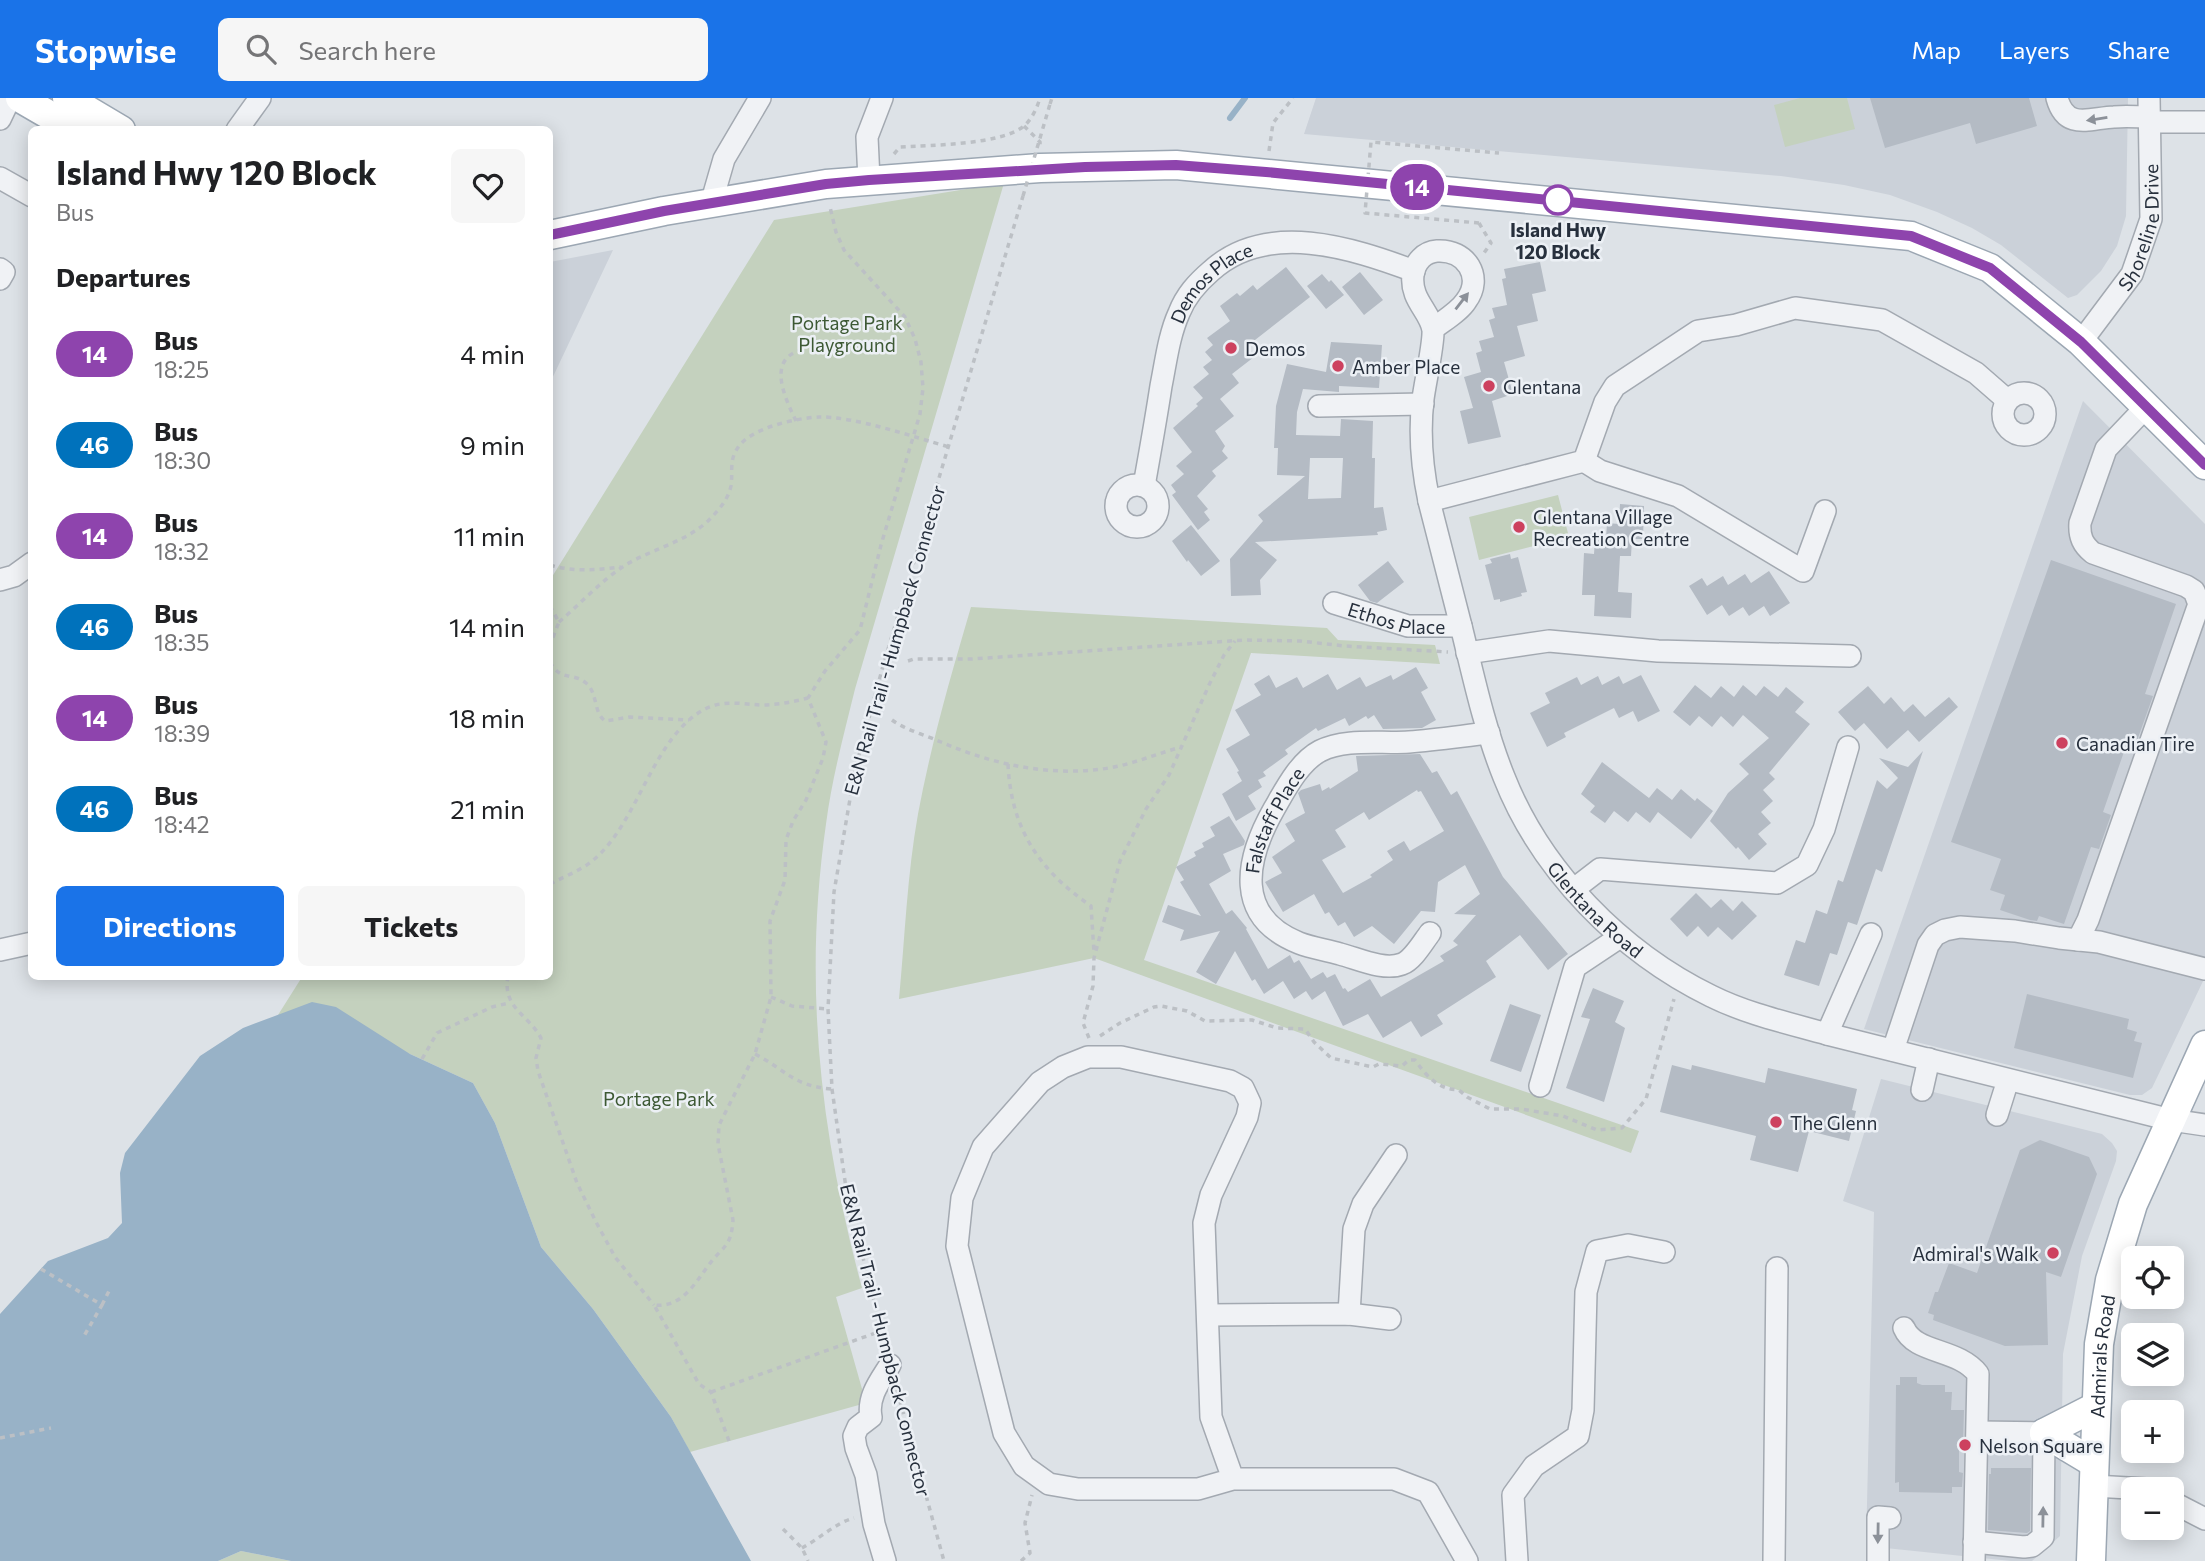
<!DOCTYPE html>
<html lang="en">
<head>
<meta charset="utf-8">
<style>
  body { margin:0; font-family:Commissioner,sans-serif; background:#f6f6f6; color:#202124; height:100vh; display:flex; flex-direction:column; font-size:26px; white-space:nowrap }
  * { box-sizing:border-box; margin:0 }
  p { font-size:23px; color:#757577 }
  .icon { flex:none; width:38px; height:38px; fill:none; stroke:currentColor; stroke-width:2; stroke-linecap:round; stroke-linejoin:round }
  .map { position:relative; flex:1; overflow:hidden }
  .sheet { position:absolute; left:28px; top:28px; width:525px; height:854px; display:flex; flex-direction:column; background:#fff; border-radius:10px; box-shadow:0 4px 18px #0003 }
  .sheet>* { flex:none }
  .badge { padding:0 14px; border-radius:23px; font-size:24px; line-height:46px }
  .buttons { position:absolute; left:2121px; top:1148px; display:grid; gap:14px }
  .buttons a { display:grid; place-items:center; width:63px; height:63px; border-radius:10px; background:#fff; box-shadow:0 4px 18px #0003; font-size:35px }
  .map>.badge { position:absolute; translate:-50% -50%; box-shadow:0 0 0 4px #fff }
  h2 { padding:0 28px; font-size:26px; line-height:63px }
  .round { display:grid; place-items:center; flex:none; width:74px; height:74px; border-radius:10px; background:#f6f6f6 }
  .head { display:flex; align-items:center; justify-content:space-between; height:119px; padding:0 28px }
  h1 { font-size:33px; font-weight:700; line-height:52px }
  .primary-button { display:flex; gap:14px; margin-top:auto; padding:14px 28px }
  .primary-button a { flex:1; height:80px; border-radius:10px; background:#1a73e8; color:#fff; font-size:28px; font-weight:700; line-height:80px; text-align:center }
  .primary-button a+a { background:#f6f6f6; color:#202124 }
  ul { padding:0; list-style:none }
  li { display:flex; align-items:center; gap:21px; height:91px; padding:0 28px }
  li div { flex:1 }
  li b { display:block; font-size:26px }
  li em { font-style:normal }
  li .badge { min-width:77px; font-weight:700; text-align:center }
  header { display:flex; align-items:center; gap:42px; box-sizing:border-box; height:98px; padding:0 35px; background:#1a73e8; color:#fff }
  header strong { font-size:33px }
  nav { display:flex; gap:38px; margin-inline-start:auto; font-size:24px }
  .search { width:490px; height:63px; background:#f6f6f6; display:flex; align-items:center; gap:18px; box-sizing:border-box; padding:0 24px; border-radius:10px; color:#757577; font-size:26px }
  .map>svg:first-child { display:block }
  .built { fill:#cbd1d9 }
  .green { fill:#c4d1be }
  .water { fill:#98b2c7 }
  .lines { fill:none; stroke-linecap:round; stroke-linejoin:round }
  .stream { stroke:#98b2c7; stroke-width:6 }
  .building { fill:#b4bbc4; fill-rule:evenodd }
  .minor-casing { stroke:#a3a9b1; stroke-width:24 }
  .major-casing { stroke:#9ca7b3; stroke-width:31 }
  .path { stroke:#bcc0c5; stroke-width:3.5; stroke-dasharray:5 5; stroke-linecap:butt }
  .minor { stroke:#f0f2f5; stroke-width:21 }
  .major { stroke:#fff; stroke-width:28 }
  .path-bridge { stroke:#bcc0c5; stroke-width:3.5; stroke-dasharray:5 5; stroke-linecap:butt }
  .oneway { fill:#8c9199 }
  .line-casing { stroke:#fff; stroke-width:16 }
  .line { stroke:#8e44ad; stroke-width:10 }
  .stop-dot { fill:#fff; stroke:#8e44ad; stroke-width:3.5 }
  .poi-dot { fill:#cd415f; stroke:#ecf0f5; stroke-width:2.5 }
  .labels { text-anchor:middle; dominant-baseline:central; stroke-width:5; stroke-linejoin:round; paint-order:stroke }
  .street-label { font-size:19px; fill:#27303d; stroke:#ecf0f5 }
  .stop-label { font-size:19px; font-weight:bold; fill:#27303d; stroke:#ecf0f5 }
  .park-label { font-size:19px; fill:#3d5934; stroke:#ecf0f5 }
  .poi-label { font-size:19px; fill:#27303d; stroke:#ecf0f5; text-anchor:start }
</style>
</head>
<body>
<header>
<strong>Stopwise</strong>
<div class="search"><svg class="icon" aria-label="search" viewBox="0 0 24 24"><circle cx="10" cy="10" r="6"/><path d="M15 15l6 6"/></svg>Search here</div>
<nav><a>Map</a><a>Layers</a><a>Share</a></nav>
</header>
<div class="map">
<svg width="2205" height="1463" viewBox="0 0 2205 1463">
  <rect width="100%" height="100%" fill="#dde2e7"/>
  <path class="built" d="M1316 0H2128L2126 118 2117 148 2101 173 2077 197 2068 200 2001 147 1972 130 1937 114 1890 97 1844 87 1781 78 1304 36Z
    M613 152 550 285V164Z
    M2083 303 2205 426V879L2152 990 2142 997H2130L1864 931Z
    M1881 981 2102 1036 2112 1045 2117 1053 2116 1063 2082 1158 2063 1256 2060 1438 2032 1463H2011L1866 1448 1874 1114 1843 1103Z"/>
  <path class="green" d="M1800 0H1847L1855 31 1785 49 1774 7Z
    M1004 85 855 591C844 636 832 680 826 726 803 887 820 1034 862 1190L836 1199 866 1305 690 1354 671 1319 593 1211 541 1149 495 1025 473 985 410 956 278 917 302 879 550 878V482L774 122Z
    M1558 397 1569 439 1479 462 1469 419Z
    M971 509 1327 530 1338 542 1435 547 1440 566 1251 555 1144 862 1639 1033 1631 1055 1094 860 899 901C905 839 907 777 918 716 931 646 951 577 971 509Z
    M241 1453 291 1463H218Z"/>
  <path class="water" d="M312 904 336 909 410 956 473 985 495 1025 541 1149 593 1211 671 1319 751 1463H291L241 1453 218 1463H0V1216L48 1163 108 1140 122 1125 120 1075 125 1055 200 958 243 930Z"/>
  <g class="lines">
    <path class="stream" d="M1230 20 1245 0"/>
  </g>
  <path class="building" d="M1870 0H2029L2037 28 1976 46 1970 25 1885 50Z
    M1540 164 1546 193 1532 196 1538 223 1517 228 1525 258 1504 264 1513 296 1492 303 1501 339 1468 346 1460 313 1473 310 1464 279 1481 274 1476 255 1482 253 1479 243 1494 239 1489 222 1495 220 1492 210 1507 207 1502 181 1506 180 1504 171Z
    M1286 169 1310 199 1246 249 1254 259 1232 276 1239 285 1220 301 1234 318 1215 333 1225 348 1222 353 1228 360 1212 373 1216 378 1197 398 1208 411 1204 414 1210 422 1198 432 1172 397 1176 394 1171 387 1184 376 1176 368 1192 354 1173 330 1198 308 1196 306 1203 300 1193 289 1209 276 1203 269 1212 262 1205 254 1213 247 1207 240 1230 223 1220 208 1237 195 1240 198 1253 187 1257 192Z
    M1360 174 1383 202 1364 217 1342 189Z
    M1322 176 1329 184 1331 182 1344 197 1326 211 1307 188Z
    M1331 244 1382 247 1379 290 1339 288V294L1303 291 1297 314 1296 337 1340 338 1341 321 1373 323 1372 360H1375L1374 410 1383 409 1387 432 1377 434 1378 437 1255 444 1277 462 1260 482 1261 497 1231 498 1230 461 1263 423 1258 417 1305 378 1277 377 1278 350H1274L1276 308 1287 266 1326 274ZM1310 360H1343L1341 400 1308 401Z
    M1620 406 1644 408 1643 441H1632L1631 458H1620L1618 494 1632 495 1631 520 1594 518 1595 497H1582L1584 455 1594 456 1595 441H1606L1607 425 1619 426Z
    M1191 427 1220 463 1201 478 1188 462 1187 464 1172 443Z
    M1510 456 1511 461 1518 459 1527 494 1521 495 1522 498 1500 504V501L1494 502 1485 467 1492 465 1490 461Z
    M2051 462 2176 506 2145 596 2153 598 2134 651 2126 648 2103 714 2111 717 2099 751 2091 749 2064 826 2039 818 2037 823 2030 822 2000 812 2005 797 1990 792 2001 761 1951 744Z
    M1388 463 1404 484 1377 505 1370 503 1358 487Z
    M1769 473 1790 505 1770 518 1764 508 1749 518 1743 509 1729 518 1722 507 1707 517 1689 488 1702 480 1707 488 1723 478 1728 487 1745 476 1751 485Z
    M1416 569 1428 590 1421 594 1436 622 1422 630 1383 631 1374 617 1368 621 1366 618 1349 628 1345 620 1318 633 1316 630 1285 652 1288 656 1263 674 1266 678 1258 682 1262 689 1248 698 1256 711 1236 723 1222 696 1242 683 1237 674 1239 673 1226 651 1250 637 1235 612 1261 597 1254 586 1269 577 1276 590 1297 579 1303 590 1328 576 1337 592 1360 579 1366 589 1391 577 1393 582Z
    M1641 577 1660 613 1638 624 1633 613 1619 620 1614 610 1564 635 1566 639 1547 649 1530 615 1550 605 1545 595 1577 579 1581 587 1598 578 1602 587 1619 578 1623 586Z
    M1695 587 1711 600 1721 588 1734 599 1743 587 1756 598 1764 588 1778 599 1786 589 1804 604 1795 614 1810 626 1769 675 1775 681 1763 692 1773 703 1761 714 1771 725 1758 736 1767 746 1749 762 1738 749 1736 751 1710 723 1728 695 1749 676 1739 666 1769 640 1743 617 1733 629 1721 618 1712 629 1699 618 1690 628 1673 614Z
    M1868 588 1884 606 1891 599 1904 614 1913 606 1925 619 1949 599 1958 609 1919 644 1908 632 1887 651 1864 625 1855 633 1838 614Z
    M1923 653 1882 774 1876 771 1857 827 1848 824 1837 857 1830 855 1819 888 1784 877 1796 842 1805 845 1816 812 1827 816 1838 782 1843 784 1877 682 1887 691 1898 680 1879 660 1908 669Z
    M1420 656 1432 675 1437 673 1451 697 1457 693 1503 779 1568 856 1548 872 1520 837 1486 863 1496 879 1437 917 1443 926 1421 939 1411 923 1383 940 1368 916 1343 928 1325 893 1312 902 1306 893 1294 901 1283 883 1264 896 1255 881 1252 883 1235 853 1216 886 1196 874 1220 833 1180 843 1184 832 1162 824 1168 807 1201 818 1180 784 1184 782 1176 769 1196 758 1194 754 1204 749 1202 745 1215 738 1210 729 1229 718 1245 743 1244 747 1223 756 1231 773 1209 786 1226 816 1232 812 1247 830 1246 831 1268 871 1290 857 1294 865 1299 862 1311 881 1323 874 1327 880 1335 876 1343 891 1345 890 1348 894 1370 881 1381 899 1444 863 1440 858 1458 847 1453 843 1476 817 1454 816 1480 796 1465 767 1438 784 1435 814 1421 813 1394 846 1372 828 1354 839 1345 824 1338 828 1329 814 1325 816 1314 796 1283 814 1265 784 1282 775 1272 759 1295 743 1285 726 1305 715 1298 695 1301 692 1320 686 1322 693 1329 689 1330 691 1358 673 1356 658ZM1417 692 1418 694 1421 693 1444 733 1410 753 1404 743 1387 753 1393 762 1370 777 1372 779 1343 795 1322 762 1346 749 1335 732 1364 714 1369 722Z
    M1602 664 1649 700 1657 690 1672 702 1681 691 1695 703 1697 700 1713 713 1691 741 1658 714 1650 725 1636 714 1628 724 1614 713 1605 725 1590 714 1595 708 1581 696Z
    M1696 795 1711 810 1721 801 1733 813 1742 803 1757 818 1732 842 1718 829 1708 839 1698 828 1687 839 1670 821Z
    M1593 890 1624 903 1615 924 1625 930 1604 1004 1566 990 1590 921 1581 919Z
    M2027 896 2129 921 2127 931 2137 934 2134 943 2142 945 2133 980 2014 950Z
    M1510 906 1541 917 1521 974 1490 963Z
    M1672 967 1691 972 1692 967 1765 985 1768 970 1857 991 1852 1012 1856 1013 1849 1043 1809 1033 1798 1074 1750 1062 1756 1038 1660 1014Z
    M2040 1042 2089 1059 2097 1076 2061 1179 2046 1174 2048 1247 2005 1248 1933 1222 1934 1217 1928 1215 1935 1194H1938L1949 1165 1977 1175 2020 1052Z
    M1900 1279H1917V1285L1922 1287H1945V1294H1952L1951 1312H1964L1963 1345H1959V1374L1963 1375 1962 1389H1952V1395L1899 1394V1384L1895 1385 1896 1287H1900Z
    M1991 1370H2031L2030 1433 2027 1435 1988 1432 1989 1376H1991Z"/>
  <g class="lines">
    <g class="minor-casing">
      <g id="minor">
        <path d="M2057 0C2066 33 2090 20 2114 19 2126 18 2138 19 2149 19"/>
        <path d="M0 21 10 0"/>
        <path d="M2149 24H2205"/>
        <path d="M237 32 260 0"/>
        <path d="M0 80 32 98"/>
        <path d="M869 82 867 39 882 0"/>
        <path d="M711 106 724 61 760 0"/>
        <path d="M0 171 4 174 0 181"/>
        <path id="s1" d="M1433 231C1443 223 1459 214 1466 203 1484 179 1466 151 1437 153 1424 154 1415 164 1413 177 1410 202 1430 213 1433 232 1434 245 1425 285 1423 301 1419 335 1422 370 1429 403 1440 446 1451 489 1462 532 1474 581 1485 632 1504 679 1541 773 1621 854 1711 898 1747 916 1788 925 1827 936L2171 1022 2205 1027"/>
        <path id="s2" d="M2081 244 2132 176 2151 121 2149 0"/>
        <circle cx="2024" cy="316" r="21"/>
        <path d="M1319 308 1423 306"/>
        <path d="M1584 363 1600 373 1678 398 1803 473 1825 413"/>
        <circle cx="1137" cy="408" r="21"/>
        <path id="s3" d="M1144 388C1150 354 1156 321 1161 288 1166 263 1169 237 1179 215 1186 197 1197 185 1211 173 1267 122 1352 150 1414 173"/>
        <path d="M1429 403 1584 363 1605 304 1615 288 1698 233 1736 227 1795 210 1882 222 1976 275 2007 302"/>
        <path d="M0 482 14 478 32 465"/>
        <path id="s4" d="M1334 505 1408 528H1461"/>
        <path d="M1467 555 1549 543 1658 553 1850 558"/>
        <path d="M1574 791 1600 771 1777 785 1807 767 1824 731 1848 649"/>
        <path id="s5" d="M1430 835C1423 844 1413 862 1402 866 1384 873 1359 861 1340 856 1327 852 1312 850 1299 845 1234 819 1245 762 1274 711 1285 692 1299 664 1320 653 1346 640 1380 646 1409 644 1436 642 1462 638 1489 635"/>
        <path d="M2078 842 2088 822 2199 506 2194 493 2186 488 2093 455C2083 447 2079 439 2080 425L2106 351 2146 309"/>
        <path d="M0 852 32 845"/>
        <path d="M1827 936 1871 836"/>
        <path d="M1893 952 1928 847 1935 837 1945 832 1960 829 2015 833 2059 840 2099 844 2205 871"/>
        <path d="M1540 988 1575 869 1620 839"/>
        <path d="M1922 992 1929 961"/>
        <path d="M1997 1017 2008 982"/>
        <path d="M1349 1216 1354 1131 1363 1106 1396 1057"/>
        <path d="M1208 1217 1349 1216 1390 1221"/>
        <path d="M1904 1230C1915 1256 1958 1250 1978 1276L1974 1463"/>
        <path d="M1233 1381 1211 1319 1204 1125 1211 1097 1247 1019 1250 1005 1243 990 1230 983 1121 959H1088L1063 969 1040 984 983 1049 962 1100 957 1148 1004 1335 1024 1368 1049 1386 1078 1391H1198L1233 1381H1394L1428 1394 1467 1463"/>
        <path d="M2094 1388 2146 1391"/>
        <path d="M2172 1404 2205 1421"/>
        <path d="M1974 1444 2024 1449 2032 1448 2043 1439 2044 1335 1978 1334"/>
        <path d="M885 1463 874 1426 866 1377 856 1350 854 1338 858 1329 871 1319C867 1299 880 1283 890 1267"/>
        <path d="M1517 1463 1513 1397 1534 1368 1578 1338 1583 1312 1586 1194 1597 1153 1628 1147 1664 1154"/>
        <path d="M1774 1463 1777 1170"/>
        <path d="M1878 1463V1419L1890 1420"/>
      </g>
    </g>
    <g class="major-casing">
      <g id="major">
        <path d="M20 0 75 32"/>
        <path d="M67 0 121 32"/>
        <path d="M550 137 664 113 826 86 1040 70 1176 67 1911 138 1990 170 2081 244 2205 367"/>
        <path d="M2044 1335 2094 1365"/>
        <path d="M2044 1335 2095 1309"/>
        <path id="s6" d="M2091 1463 2099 1246 2110 1182 2133 1106 2205 947"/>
      </g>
    </g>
    <path class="path" d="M1050 6 1052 0
      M1024 28 1040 44V47
      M1269 53 1273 25 1293 0
      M894 56 900 49C931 47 1001 47 1024 28 1032 21 1037 10 1040 0
      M1479 125 1491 145 1484 155
      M796 323C784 298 765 258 806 251
      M550 467C572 474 597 472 621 469
      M550 508 559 524 550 547
      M559 524C580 506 601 483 624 468 651 451 684 445 708 423 718 413 728 402 731 388 733 375 729 363 737 351 749 330 796 320 819 319 853 318 914 339 949 349
      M908 563 914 561H972L1244 542 1300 543 1345 548 1448 554
      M550 564C561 584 573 574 586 585 598 595 593 614 605 623L630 619 689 622
      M892 622C906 632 925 637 941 644 996 668 1059 681 1119 668 1140 663 1160 655 1181 649
      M1008 666C1011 731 1039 772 1091 808L1094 854
      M550 786C563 779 580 773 592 763 639 726 652 637 707 610 724 602 743 606 760 607 777 607 792 604 808 600
      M163 878 164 880
      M508 878C502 910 528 916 541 940L536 960 538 973 577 1085 596 1124 615 1159 654 1207
      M771 899 792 908 828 911
      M1100 938 1120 925 1154 909 1161 908 1187 913 1205 923 1252 922 1277 930 1305 931 1314 944 1331 960 1373 969 1379 966 1402 968 1409 962H1415C1427 979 1438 991 1459 992L1467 999 1490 1011H1521L1563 1018 1597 1032 1622 1030 1646 1001 1674 901
      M1089 940 1083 925 1093 888 1094 860 1120 763 1146 711 1169 677 1209 587 1224 557 1235 543
      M755 956C786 972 793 988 832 991
      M422 961 437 935 492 909 509 905
      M41 1171 102 1207 84 1238
      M102 1207 110 1191
      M886 1250 847 1097 832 991 828 911 834 794 855 672 883 568 1023 98
      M897 1292 944 1463
      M711 1294 881 1233
      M0 1340 51 1330
      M729 1343 711 1294 699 1286 654 1207C681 1210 694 1187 708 1168 722 1148 731 1151 733 1122L718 1046 719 1027 755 956 771 899 770 823 785 782 786 742 793 723 806 702 823 660 826 644 808 600 825 573 860 532 881 447 920 316 923 290 921 264 915 241 905 219 844 152 836 134 830 109
      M783 1431 802 1450 808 1463
      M802 1450C819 1441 837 1424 854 1420
      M1021 1463 1030 1455 1025 1425 1032 1397"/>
    <use href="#minor" class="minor"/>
    <use href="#major" class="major"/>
    <path class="path-bridge" d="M1023 98 1050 6
      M1479 125 1365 115 1371 44 1499 55"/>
  </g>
  <defs><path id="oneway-solid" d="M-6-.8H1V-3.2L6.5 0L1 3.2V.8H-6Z" transform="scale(1.75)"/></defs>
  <g class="oneway">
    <use href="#oneway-solid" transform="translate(2097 21) rotate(171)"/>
    <use href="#oneway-solid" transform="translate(1462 203) rotate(-52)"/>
    <use href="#oneway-solid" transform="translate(2043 1419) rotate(-89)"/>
    <use href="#oneway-solid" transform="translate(1878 1435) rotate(91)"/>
  </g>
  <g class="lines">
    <g class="line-casing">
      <path id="line" d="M550 137 664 113 826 86 869 82 1085 69 1176 67 1266 74 1911 138 1990 170 2081 244 2205 367"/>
    </g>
    <use href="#line" class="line"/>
  </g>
  <circle class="stop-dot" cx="1558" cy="102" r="14"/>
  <g class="poi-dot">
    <circle cx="1231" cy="250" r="7"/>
    <circle cx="1338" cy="268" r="7"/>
    <circle cx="1489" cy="288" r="7"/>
    <circle cx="1519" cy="429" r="7"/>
    <circle cx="2062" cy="645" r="7"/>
    <circle cx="1776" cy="1024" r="7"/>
    <circle cx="2053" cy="1155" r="7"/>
    <circle cx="1965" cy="1347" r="7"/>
  </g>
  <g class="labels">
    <g class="street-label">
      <text stroke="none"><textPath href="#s2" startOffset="133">Shoreline Drive</textPath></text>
      <text stroke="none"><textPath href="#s3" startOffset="222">Demos Place</textPath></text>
      <text stroke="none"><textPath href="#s4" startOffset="65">Ethos Place</textPath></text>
      <text transform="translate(894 542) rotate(-74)">E&amp;N Rail Trail - Humpback Connector</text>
      <text stroke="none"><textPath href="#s5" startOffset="298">Falstaff Place</textPath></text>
      <text stroke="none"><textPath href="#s1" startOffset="835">Glentana Road</textPath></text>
      <text transform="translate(886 1242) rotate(76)">E&amp;N Rail Trail - Humpback Connector</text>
      <text stroke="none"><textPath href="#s6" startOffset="205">Admirals Road</textPath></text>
    </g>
    <g class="stop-label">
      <text x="1558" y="131">Island Hwy<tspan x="1558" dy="22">120 Block</tspan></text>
    </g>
    <g class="park-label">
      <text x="847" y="224">Portage Park<tspan x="847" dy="22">Playground</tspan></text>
      <text x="659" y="1000">Portage Park</text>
    </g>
    <g class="poi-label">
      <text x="1245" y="250">Demos</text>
      <text x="1352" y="268">Amber Place</text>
      <text x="1503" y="288">Glentana</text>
      <text x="1533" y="418">Glentana Village<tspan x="1533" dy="22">Recreation Centre</tspan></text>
      <text x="2076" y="645">Canadian Tire</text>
      <text x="1790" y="1024">The Glenn</text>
      <text x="2039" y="1155" text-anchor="end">Admiral's Walk</text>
      <text x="1979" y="1347">Nelson Square</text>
    </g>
  </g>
</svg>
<div class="buttons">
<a><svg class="icon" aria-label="locate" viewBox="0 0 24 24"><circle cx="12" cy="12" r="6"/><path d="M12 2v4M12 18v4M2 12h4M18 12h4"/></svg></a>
<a><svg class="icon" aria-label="layers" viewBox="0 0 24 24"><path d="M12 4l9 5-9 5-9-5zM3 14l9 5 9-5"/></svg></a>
<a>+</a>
<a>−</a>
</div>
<b class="badge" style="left:1417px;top:89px;background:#8e44ad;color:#fff">14</b>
<section class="sheet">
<div class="head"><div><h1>Island Hwy 120 Block</h1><p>Bus</p></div><a class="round"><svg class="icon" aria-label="heart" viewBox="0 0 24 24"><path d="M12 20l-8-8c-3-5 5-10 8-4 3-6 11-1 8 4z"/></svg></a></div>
<h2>Departures</h2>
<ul>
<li><span class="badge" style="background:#8e44ad;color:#fff">14</span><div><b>Bus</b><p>18:25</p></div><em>4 min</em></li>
<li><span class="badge" style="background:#0072bc;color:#fff">46</span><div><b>Bus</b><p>18:30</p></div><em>9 min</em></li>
<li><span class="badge" style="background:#8e44ad;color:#fff">14</span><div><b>Bus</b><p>18:32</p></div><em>11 min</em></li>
<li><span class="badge" style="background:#0072bc;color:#fff">46</span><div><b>Bus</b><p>18:35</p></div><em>14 min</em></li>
<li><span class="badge" style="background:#8e44ad;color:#fff">14</span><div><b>Bus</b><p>18:39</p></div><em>18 min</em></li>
<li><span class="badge" style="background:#0072bc;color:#fff">46</span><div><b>Bus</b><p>18:42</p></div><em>21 min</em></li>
</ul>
<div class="primary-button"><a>Directions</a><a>Tickets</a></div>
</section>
</div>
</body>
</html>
